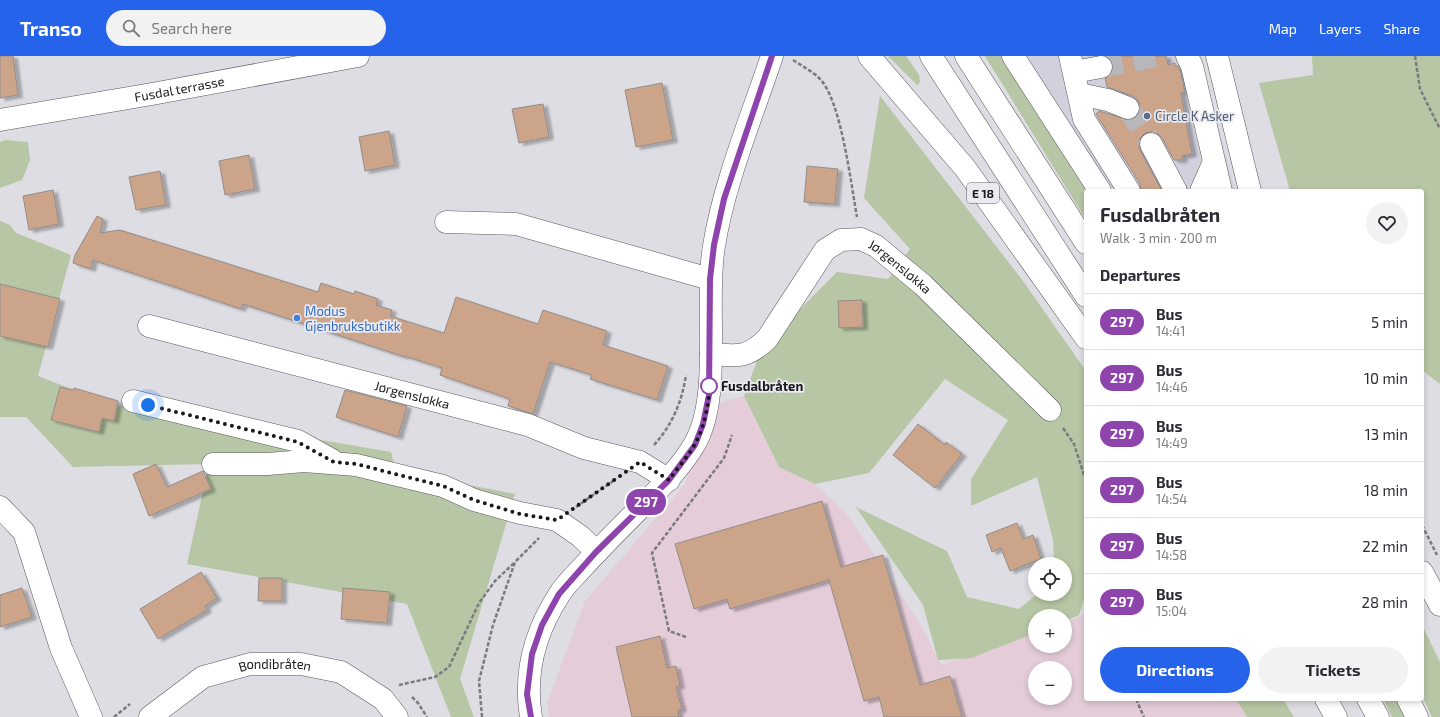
<!DOCTYPE html>
<html lang="en">
<head>
<meta charset="utf-8">
<style>
  body { margin:0; font-family:"Exo 2",sans-serif; background:#f2f2f3; color:#2b2b33; height:100vh; display:flex; flex-direction:column; font-size:15px; white-space:nowrap }
  * { box-sizing:border-box; margin:0 }
  p { font-size:13px; color:#7c7c81 }
  .icon { flex:none; width:22px; height:22px; fill:none; stroke:currentColor; stroke-width:2; stroke-linecap:round; stroke-linejoin:round }
  .map { position:relative; flex:1; overflow:hidden }
  .details { position:absolute; left:1084px; top:133px; width:340px; height:512px; display:flex; flex-direction:column; background:#fff; border-radius:4px; box-shadow:0 2px 6px #0003 }
  .details>* { flex:none }
  .badge { padding:0 8px; border-radius:13px; font-size:14px; line-height:26px }
  .tools { position:absolute; left:1028px; top:501px; display:grid; gap:8px }
  .tools a { display:grid; place-items:center; width:44px; height:44px; border-radius:50%; background:#fff; box-shadow:0 2px 6px #0003; font-size:20px }
  .you { position:absolute; width:20px; height:20px; margin:-10px; border:3px solid #fff; border-radius:50%; background:#1a73e8; box-shadow:0 0 0 6px #1a73e833 }
  .map>.badge { position:absolute; translate:-50% -50%; box-shadow:0 0 0 2px #fff }
  h2 { padding:0 16px; font-size:15px; line-height:36px }
  .round { display:grid; place-items:center; flex:none; width:42px; height:42px; border-radius:21px; background:#f2f2f3 }
  .summary { display:flex; align-items:center; justify-content:space-between; height:68px; padding:0 16px }
  h1 { font-size:19px; font-weight:700; line-height:30px }
  .cta { display:flex; gap:8px; margin-top:auto; padding:8px 16px }
  .cta a { flex:1; height:46px; border-radius:24px; background:#2563eb; color:#fff; font-size:16px; font-weight:700; line-height:46px; text-align:center }
  .cta a+a { background:#f2f2f3; color:#2b2b33 }
  ul { padding:0; list-style:none }
  li { display:flex; align-items:center; gap:12px; height:56px; padding:0 16px; border-top:1px solid #e1e1e2 }
  li div { flex:1 }
  li b { display:block; font-size:15px }
  li em { font-style:normal }
  li .badge { min-width:44px; font-weight:700; text-align:center }
  header { display:flex; align-items:center; gap:24px; box-sizing:border-box; height:56px; padding:0 20px; background:#2563eb; color:#fff }
  header strong { font-size:19px }
  nav { display:flex; gap:22px; margin-inline-start:auto; font-size:14px }
  .search { width:280px; height:36px; background:#f2f2f3; display:flex; align-items:center; gap:10px; box-sizing:border-box; padding:0 14px; border-radius:22px; color:#7c7c81; font-size:15px }
  .map>svg:first-child { display:block }
  .built { fill:#d2d0dd }
  .industrial { fill:#e4cdd9; fill-rule:evenodd }
  .green { fill:#b7c6a4 }
  .building { fill:#cba48a; stroke:#928d8a; filter:url(#shadow) }
  .lines { fill:none; stroke-linecap:round; stroke-linejoin:round }
  .minor-tunnel { stroke:#b7b6bb; stroke-width:22; stroke-dasharray:22 11; stroke-linecap:butt }
  .minor-casing { stroke:#59585d; stroke-width:23 }
  .highway-casing { stroke:#59585d; stroke-width:23 }
  .path { stroke:#7b7a7e; stroke-width:2.5; stroke-dasharray:4 2; stroke-linecap:butt }
  .minor { stroke:#fff; stroke-width:22 }
  .highway { stroke:#fff; stroke-width:22 }
  .line-casing { stroke:#fff; stroke-width:9 }
  .line { stroke:#8e44ad; stroke-width:6 }
  .walk { stroke:#19191b; stroke-width:4; stroke-dasharray:0 7.2 }
  .service-dot { fill:#5c6f8a; stroke:#ebeaf0; stroke-width:1.5 }
  .shop-dot { fill:#3f7fe0; stroke:#ebeaf0; stroke-width:1.5 }
  .stop-dot { fill:#fff; stroke:#8e44ad; stroke-width:2 }
  .labels { text-anchor:middle; dominant-baseline:central; stroke-width:3.5; stroke-linejoin:round; paint-order:stroke }
  .shield { fill:#ebeaf0; stroke:#58585b; stroke-width:1 }
  .shield-label { font-size:12px; font-weight:bold; fill:#19191b }
  .street-label { font-size:13px; fill:#19191b; stroke:#ebeaf0 }
  .service-label { font-size:13px; fill:#4e5e75; stroke:#ebeaf0; text-anchor:start }
  .shop-label { font-size:13px; fill:#366cbe; stroke:#ebeaf0; text-anchor:start }
  .stop-label { font-size:13px; font-weight:bold; fill:#19191b; stroke:#ebeaf0; text-anchor:start }
</style>
</head>
<body>
<header>
<strong>Transo</strong>
<div class="search"><svg class="icon" aria-label="search" viewBox="0 0 24 24"><circle cx="10" cy="10" r="6"/><path d="M15 15l6 6"/></svg>Search here</div>
<nav><a>Map</a><a>Layers</a><a>Share</a></nav>
</header>
<div class="map">
<svg width="1440" height="661" viewBox="0 0 1440 661">
  <defs>
    <filter id="shadow"><feDropShadow dx="4.5" dy="2.5" stdDeviation="1" flood-color="#0004"/></filter>
  </defs>
  <rect width="100%" height="100%" fill="#dedde3"/>
  <path class="built" d="M1023 0H1200L1235 135H1114Z"/>
  <path class="industrial" d="M744 340 779 411 815 428 847 458 921 569 941 609 1035 576V590H1065V566L1086 558V643H1236L1247 661H549L547 647 585 545 685 428 709 350ZM1035 612H1065V642H1035Z"/>
  <path class="green" d="M888 0H906L919 19 920 26 917 29Z
    M985 0H1002L1023 37 1087 135 1086 164Z
    M1312 0H1440V328L1422 314V135H1290L1259 27 1313 19Z
    M880 40 1023 225 1086 315V538L1079 559 1065 565V560H1035V577L971 602 938 604 923 549 856 451 947 495 967 541 1019 553 1037 538H1065V508H1054L1053 484 1037 421 971 450V423L1008 364 945 323 869 417 815 428 779 411 744 340 762 291 837 216 888 223 910 193 864 142Z
    M5 84 28 86 30 104 22 124 0 132V86Z
    M0 165 10 169 16 177 71 199 38 320 110 348 391 396 396 415 515 438 460 623 474 661H451L407 548 187 508 209 408 73 411 26 361H0Z
    M1422 569 1440 606V661H1432L1422 640Z
    M1236 643H1283L1294 661H1247Z
    M1383 643H1399L1408 661H1392Z"/>
  <path class="building" d="M0 0H13L18 39 0 42Z
    M1113 0H1166L1168 9 1175 7V10H1178L1180 14 1185 36 1181 37 1192 98 1182 100 1183 104H1174L1162 82 1157 77 1152 76 1145 77 1140 82 1139 87 1140 94 1162 135H1141L1140 128 1096 58 1099 55 1129 64 1136 62 1140 56V50L1138 44 1133 40 1107 31 1105 22 1113 16V9L1108 1Z
    M662 27 673 84 636 91 625 34Z
    M543 48 549 81 519 87 512 53Z
    M389 75 395 109 365 115 359 81Z
    M249 99 255 133 225 139 219 105Z
    M807 110 838 113 835 148 804 146Z
    M160 115 166 149 136 154 129 121Z
    M53 134 59 168 29 174 23 140Z
    M97 160 103 163 100 177 120 174 318 236 321 227 354 238 355 235 378 243 376 249 392 254 390 260 444 277 456 241 538 268 543 254 607 275 603 289 668 310 657 344 590 323 592 319 550 306 533 358 508 350 510 343 440 319 442 312 405 300V301L243 248 241 253 93 204 91 213 73 207 75 199Z
    M0 228 60 243 48 291 0 280Z
    M862 244 863 271 839 272 838 245Z
    M60 331 73 334 74 332 118 345 114 365 102 362 99 376 51 364Z
    M345 334 407 350 398 381 336 361Z
    M918 368 945 389 946 386 962 398 935 432 893 399Z
    M156 408 167 431 203 415 211 433 149 460 133 418Z
    M822 445 841 511 883 499 920 629 950 620 962 661H884L879 641 864 645 829 524 730 553 727 543 694 553 675 488Z
    M1017 467 1023 483 1033 479 1041 503 1010 515 1001 492 992 496 986 479Z
    M201 516 217 542 205 550 207 554 158 583 140 553Z
    M259 522H282V545H258Z
    M22 532 32 561 0 571V539Z
    M343 532 390 536 387 567 341 563Z
    M660 580 667 612 676 610 680 630 676 631 682 653 678 654 679 661H632L616 591Z"/>
  <g class="lines">
    <path class="minor-tunnel" d="M1101 11 1155 0
      M1128 52 1151 88"/>
    <g class="minor-casing">
      <g id="minor">
        <path d="M1070 0 1084 63 1129 135"/>
        <path d="M1187 0 1192 10 1221 135"/>
        <path d="M1217 0 1250 135"/>
        <path d="M1074 16 1101 11"/>
        <path d="M1079 38 1108 44 1128 52"/>
        <path id="s1" d="M0 64 152 38 358 0"/>
        <path d="M1151 88 1176 135"/>
        <path d="M1201 135 1213 108"/>
        <path d="M446 166 516 168 710 223"/>
        <path id="s2" d="M149 270 528 369 584 392 640 406 669 424"/>
        <path id="s3" d="M711 298C737 300 746 303 767 283L825 194 841 184 861 183 876 190 923 229 1050 354"/>
        <path d="M133 345 298 385 332 404"/>
        <path d="M213 408H268L304 405 356 409 443 430 474 444 520 457 557 464 580 480 597 496"/>
        <path d="M0 451 24 476 61 592 91 661"/>
        <path d="M1422 516 1440 549"/>
        <path id="s4" d="M150 661 203 621 250 608H301L341 616 383 643 397 661"/>
        <path d="M531 661C524 618 535 576 559 539 564 530 573 522 580 514 601 491 623 469 644 448 662 430 681 411 694 389 723 341 704 247 714 190 724 127 752 60 772 0"/>
      </g>
    </g>
    <g class="highway-casing">
      <path id="highway" d="M869 0 965 112 1086 282
        M931 0 1086 240
        M966 0 1086 187
        M1013 0 1100 135
        M1326 643 1336 661
        M1368 643 1378 661
        M1408 643 1417 661"/>
    </g>
    <path class="path" d="M1415 0 1420 33 1440 73
      M793 4C802 10 812 15 819 22 841 42 851 129 857 161
      M1063 372 1074 388 1086 425
      M654 389C672 369 682 346 686 319
      M576 451 616 423
      M1422 469 1437 499
      M686 581 669 575 652 497 724 402 732 379
      M399 629 435 621 449 611 479 547 495 525 514 507
      M412 641 418 647 427 661
      M1136 643 1144 661
      M114 661 130 648
      M482 661 479 625 493 569 515 506 539 482"/>
    <use href="#minor" class="minor"/>
    <use href="#highway" class="highway"/>
  </g>
  <g class="lines">
    <g class="line-casing">
      <path id="line" d="M531 661 527 638 532 598 542 569 559 538 596 496 669 424 695 389 703 368 709 339 710 223 714 189 724 143 772 0"/>
    </g>
    <use href="#line" class="line"/>
    <path class="walk" d="M148 349 298 386 334 406 356 408 443 430 474 444 520 458 557 464 640 406 669 424C677 412 688 401 695 388 705 370 709 346 710 325L709 330"/>
  </g>
  <circle class="service-dot" cx="1147" cy="60" r="4"/>
  <circle class="shop-dot" cx="297" cy="262" r="4"/>
  <circle class="stop-dot" cx="709" cy="330" r="8"/>
  <g class="labels">
    <rect class="shield" x="967" y="127" width="32" height="20" rx="3"/>
    <g class="shield-label">
      <text x="983" y="137">E 18</text>
    </g>
    <g class="street-label">
      <text stroke="none"><textPath href="#s1" startOffset="182">Fusdal terrasse</textPath></text>
      <text stroke="none"><textPath href="#s3" startOffset="254">Jørgensløkka</textPath></text>
      <text stroke="none"><textPath href="#s2" startOffset="272">Jørgensløkka</textPath></text>
      <text stroke="none"><textPath href="#s4" startOffset="140">Bondibråten</textPath></text>
    </g>
    <g class="service-label">
      <text x="1155" y="60">Circle K Asker</text>
    </g>
    <g class="shop-label">
      <text x="305" y="255">Modus<tspan x="305" dy="15">Gjenbruksbutikk</tspan></text>
    </g>
    <g class="stop-label">
      <text x="721" y="330">Fusdalbråten</text>
    </g>
  </g>
</svg>
<div class="tools">
<a><svg class="icon" aria-label="locate" viewBox="0 0 24 24"><circle cx="12" cy="12" r="6"/><path d="M12 2v4M12 18v4M2 12h4M18 12h4"/></svg></a>
<a>+</a>
<a>−</a>
</div>
<div class="you" style="left:148px;top:349px"></div>
<b class="badge" style="left:646px;top:446px;background:#8e44ad;color:#fff">297</b>
<section class="details">
<div class="summary"><div><h1>Fusdalbråten</h1><p>Walk · 3 min · 200 m</p></div><a class="round"><svg class="icon" aria-label="heart" viewBox="0 0 24 24"><path d="M12 20l-8-8c-3-5 5-10 8-4 3-6 11-1 8 4z"/></svg></a></div>
<h2>Departures</h2>
<ul>
<li><span class="badge" style="background:#8e44ad;color:#fff">297</span><div><b>Bus</b><p>14:41</p></div><em>5 min</em></li>
<li><span class="badge" style="background:#8e44ad;color:#fff">297</span><div><b>Bus</b><p>14:46</p></div><em>10 min</em></li>
<li><span class="badge" style="background:#8e44ad;color:#fff">297</span><div><b>Bus</b><p>14:49</p></div><em>13 min</em></li>
<li><span class="badge" style="background:#8e44ad;color:#fff">297</span><div><b>Bus</b><p>14:54</p></div><em>18 min</em></li>
<li><span class="badge" style="background:#8e44ad;color:#fff">297</span><div><b>Bus</b><p>14:58</p></div><em>22 min</em></li>
<li><span class="badge" style="background:#8e44ad;color:#fff">297</span><div><b>Bus</b><p>15:04</p></div><em>28 min</em></li>
</ul>
<div class="cta"><a>Directions</a><a>Tickets</a></div>
</section>
</div>
</body>
</html>
